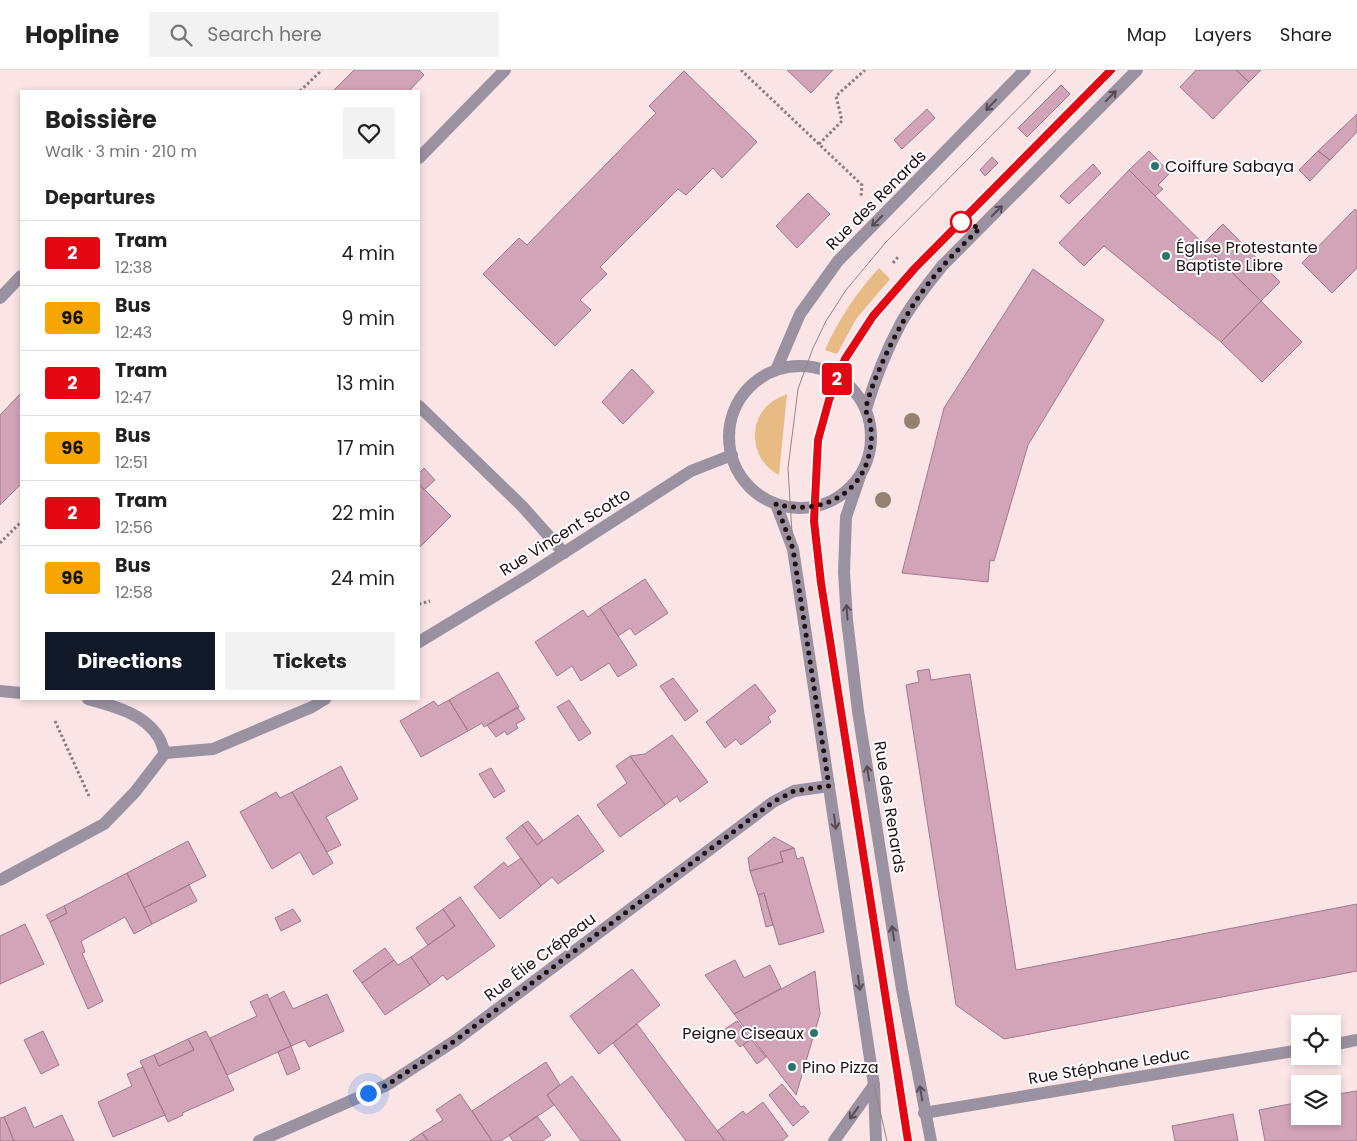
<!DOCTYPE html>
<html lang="en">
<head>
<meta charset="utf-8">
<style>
  body { margin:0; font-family:Poppins,sans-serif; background:#f2f2f2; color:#222; height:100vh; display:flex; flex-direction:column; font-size:19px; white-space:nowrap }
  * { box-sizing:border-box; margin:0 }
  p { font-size:16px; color:#767676 }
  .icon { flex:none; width:28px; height:28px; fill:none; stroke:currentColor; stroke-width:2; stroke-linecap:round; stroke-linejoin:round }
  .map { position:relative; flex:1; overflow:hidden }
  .details { position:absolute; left:20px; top:20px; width:400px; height:610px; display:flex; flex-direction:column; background:#fff; border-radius:0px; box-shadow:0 2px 8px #0003 }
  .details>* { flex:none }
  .badge { padding:0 10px; border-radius:4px; font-size:18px; line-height:32px }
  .controls { position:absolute; left:1291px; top:945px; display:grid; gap:10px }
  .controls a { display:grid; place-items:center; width:50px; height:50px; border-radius:0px; background:#fff; box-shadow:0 2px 8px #0003; font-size:25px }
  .you { position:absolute; width:25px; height:25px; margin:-12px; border:4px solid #fff; border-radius:50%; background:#1a73e8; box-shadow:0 0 0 8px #1a73e833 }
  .map>.badge { position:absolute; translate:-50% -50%; box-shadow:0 0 0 2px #fff }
  h2 { padding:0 25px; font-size:19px; line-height:45px }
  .round { display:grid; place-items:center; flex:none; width:52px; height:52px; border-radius:0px; background:#f2f2f2 }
  .summary { display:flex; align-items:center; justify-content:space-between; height:85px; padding:0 25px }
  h1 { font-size:24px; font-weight:700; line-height:38px }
  .cta { display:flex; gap:10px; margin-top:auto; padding:10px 25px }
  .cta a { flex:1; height:58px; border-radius:0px; background:#111827; color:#fff; font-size:20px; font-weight:700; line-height:58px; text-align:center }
  .cta a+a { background:#f2f2f2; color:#222 }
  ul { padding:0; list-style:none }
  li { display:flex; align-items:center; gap:15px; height:65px; padding:0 25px; border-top:1px solid #e0e0e0 }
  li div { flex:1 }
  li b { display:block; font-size:19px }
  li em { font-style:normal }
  li .badge { min-width:55px; font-weight:700; text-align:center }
  header { display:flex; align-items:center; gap:30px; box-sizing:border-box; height:70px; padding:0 25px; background:#fff; border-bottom:1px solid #e0e0e0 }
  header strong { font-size:24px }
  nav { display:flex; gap:28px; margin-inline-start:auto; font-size:18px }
  .search { width:350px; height:45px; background:#f2f2f2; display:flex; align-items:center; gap:12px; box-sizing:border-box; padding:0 18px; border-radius:0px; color:#767676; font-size:19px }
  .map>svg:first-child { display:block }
  .green { fill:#e8bb84 }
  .building { fill:#d2a4b8; stroke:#a3788b }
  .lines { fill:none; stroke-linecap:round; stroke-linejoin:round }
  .path { stroke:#8e7a7d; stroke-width:3; stroke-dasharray:2.5 2.5; stroke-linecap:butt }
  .minor { stroke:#9a91a1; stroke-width:12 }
  .tertiary { stroke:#9a91a1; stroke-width:12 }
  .tram { stroke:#988486; stroke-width:1 }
  .tree { fill:#978173 }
  .oneway { stroke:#594b53 }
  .line-casing { stroke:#fff; stroke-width:11 }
  .line { stroke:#e30613; stroke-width:8 }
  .walk { stroke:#231114; stroke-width:5; stroke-dasharray:0 9 }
  .poi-dot { fill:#2a7370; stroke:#fff; stroke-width:2 }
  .stop-dot { fill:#fff; stroke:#e30613; stroke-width:2.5 }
  .labels { text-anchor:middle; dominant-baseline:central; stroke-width:4; stroke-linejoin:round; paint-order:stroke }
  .poi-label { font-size:16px; fill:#231114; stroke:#fff; text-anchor:start }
  .street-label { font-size:16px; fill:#231114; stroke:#fff }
</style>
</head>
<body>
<header>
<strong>Hopline</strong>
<div class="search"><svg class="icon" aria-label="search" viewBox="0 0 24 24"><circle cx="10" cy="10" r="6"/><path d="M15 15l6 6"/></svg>Search here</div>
<nav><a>Map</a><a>Layers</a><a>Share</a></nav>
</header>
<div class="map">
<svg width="1357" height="1071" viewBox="0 0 1357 1071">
  <rect width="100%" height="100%" fill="#fae4e6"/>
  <path class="green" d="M879 198 890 209 856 249 837 284 825 280C838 250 857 222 879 198Z
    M787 324 779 405C754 393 746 357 767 336 773 330 780 327 787 324Z"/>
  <path class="building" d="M354 0H419L424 5 409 21H333Z
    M787 0H833L811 23Z
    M1196 0H1236L1249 12 1213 49 1180 17Z
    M1236 0H1261L1249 12Z
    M684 1 757 72 722 108 713 98 686 125 678 119 600 197 607 204 580 230 591 240 555 276 483 204 519 168 527 175 656 43 649 36Z
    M1061 15 1070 24 1027 67 1018 58Z
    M927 39 935 48 902 79 894 70Z
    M1357 44V62L1330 90 1318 81Z
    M1149 81 1170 103 1158 115 1163 119 1155 126 1129 100Z
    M1318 81 1330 90 1310 111 1299 100Z
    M992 87 998 93 985 106 980 100Z
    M1093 94 1101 103 1069 134 1060 126Z
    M1129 100 1261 231 1221 272 1104 176 1084 196 1059 173Z
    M808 123 830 144 797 178 776 156Z
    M1355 139 1357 141V198L1332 223 1302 193Z
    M1223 154 1280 212 1261 231 1203 174Z
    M1033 199 1104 250 1028 375 994 491 990 490 988 512 902 503 944 338Z
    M1261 231 1302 272 1262 312 1221 272Z
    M632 299 654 322 623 354 602 332Z
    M21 323V414L0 435V345Z
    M424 398 435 410 424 420 419 414V401L420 402Z
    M419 414 451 446 419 478Z
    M645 509 668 543 635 565 630 558 618 566 600 538Z
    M600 538 637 595 618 607 609 593 581 611 572 596 557 606 535 572 583 540 588 547Z
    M929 599 931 610 970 604 1016 900 1357 834V901L1004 969 956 935 906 615 919 612 917 601Z
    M498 602 519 637 484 657 482 653 468 661 449 630Z
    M673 608 698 641 685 651 660 616Z
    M755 614 776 641 768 647 771 652 741 675 736 669 725 678 706 652Z
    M449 630 468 661 421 687 400 651 434 631 438 636Z
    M569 630 591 663 579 671 557 637Z
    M517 637 525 649 516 654 518 658 507 665 505 661 496 667 487 655Z
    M672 665 708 712 680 732 677 726 665 735 630 686 645 684Z
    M630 686 665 735 620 767 597 735 627 713 616 696Z
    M341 696 358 729 326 747 341 775 327 782 292 722Z
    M491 698 505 721 494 728 479 704Z
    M276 722 280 728 292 722 333 793 313 805 300 782 272 799 240 742Z
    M578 745 604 781 558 814 552 807 541 816 506 768 522 755 537 775Z
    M528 751 543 770 537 775 522 755Z
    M774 767 794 778 780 782 783 792 750 801 748 788Z
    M188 771 206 806 144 838 127 803Z
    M794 778 797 789 803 787 824 862 779 875 764 823 758 825 750 801 783 792 780 782Z
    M521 788 541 816 500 849 474 817 504 792 508 797Z
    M127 803 152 854 134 864 125 847 81 871 85 882 82 883 103 931 88 939 50 852 67 843 64 836Z
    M189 815 197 831 152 854 144 838Z
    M764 823 773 855 766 857 758 825Z
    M460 827 495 876 447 910 443 905 430 915 411 887 455 856 443 839Z
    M64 836 67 843 50 852 46 845Z
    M293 839 301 851 281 861 275 848Z
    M443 839 455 856 428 875 416 858Z
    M25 854 44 894 0 914V866Z
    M385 878 394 890 362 913 353 901Z
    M411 887 430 915 385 945 362 913 394 890 398 895Z
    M735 890 744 908 770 895 781 918 734 944 705 905Z
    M632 899 660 935 599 984 570 946Z
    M815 901 820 944 796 1025 734 944Z
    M284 921 293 939 327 924 344 961 309 977 305 970 291 976 269 929Z
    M267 924 291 976 227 1005 210 968 257 946 250 932Z
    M737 951 751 969 740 977 725 959Z
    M637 954 662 988 725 1071H686L613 973Z
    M43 961 59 995 41 1004 24 970Z
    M206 961 234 1020 182 1043 183 1045 168 1052 140 991 154 985 159 996 194 980 188 969Z
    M188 969 194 980 159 996 154 985Z
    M751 969 766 987 757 994 743 975Z
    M291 976 300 999 287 1005 278 982Z
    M546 992 560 1015 547 1025 554 1035 501 1071H492L472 1041Z
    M143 997 165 1045 113 1067 98 1032 132 1016 127 1004Z
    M572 1006 621 1071H581L547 1025Z
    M782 1014 801 1037 804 1036 809 1042 793 1056 769 1025Z
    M1357 1021V1071H1265L1259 1040 1300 1032V1046H1332V1025Z
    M460 1024 492 1071H428L422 1063 443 1050 436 1040Z
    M763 1032 788 1066 782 1071H725L717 1061 743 1041 746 1045Z
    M25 1037 34 1058 62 1045 74 1071H14L4 1047Z
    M1233 1044 1238 1071H1175L1172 1056Z
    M537 1046 551 1065 542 1071H513L509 1065Z
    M4 1047 14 1071H0V1048Z
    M422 1063 428 1071H410Z"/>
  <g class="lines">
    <path class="path" d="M741 0 862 115 861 127
      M300 21 322 0
      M819 74 842 51 836 26 865 0
      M893 193 898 187
      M0 473 21 452
      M419 534 430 531
      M55 651 89 726"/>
    <path class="minor" d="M419 88 505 0
      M0 228 21 206
      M419 336 522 436 564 483
      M0 810 104 754 135 722 165 683
      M1332 975 1357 970
      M924 1043 1300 980
      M259 1071 387 1015 456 970 773 732 794 721 829 716
      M834 1071 874 1015"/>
    <path class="tertiary" d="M729 367a71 71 0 1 1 142 0a71 71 0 1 1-142 0Z
      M776 300 800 244 838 191 1025 0
      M866 339C875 309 886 281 901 253 912 233 928 214 942 196L1137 0
      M860 406 846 447 844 502 847 550 858 641 902 919 931 1071
      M776 434 793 479 874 1015 876 1071
      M419 572 526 507 691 401 732 385
      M0 621 21 623
      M88 629C114 636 145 644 159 668 162 673 163 679 165 683L213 679 312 637 325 629"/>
    <path class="tram" d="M793 479 788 398 798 319 813 278 826 251 846 220 886 172 1056 0
      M874 1015 887 1071
      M908 1071 821 513 814 451 818 370 829 330 845 289 873 246 915 198 1111 0"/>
  </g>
  <g class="tree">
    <circle cx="912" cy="351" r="8"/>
    <circle cx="883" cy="430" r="8"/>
  </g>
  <defs><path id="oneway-shaft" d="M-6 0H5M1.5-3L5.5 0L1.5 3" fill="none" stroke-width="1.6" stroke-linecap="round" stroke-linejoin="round" transform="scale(1.25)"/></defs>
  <g class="oneway">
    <use href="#oneway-shaft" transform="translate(1111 26) rotate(-45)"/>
    <use href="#oneway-shaft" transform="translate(991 35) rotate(134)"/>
    <use href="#oneway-shaft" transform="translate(997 141) rotate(-45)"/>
    <use href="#oneway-shaft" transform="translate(877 151) rotate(135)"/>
    <use href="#oneway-shaft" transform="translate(847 542) rotate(-94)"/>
    <use href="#oneway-shaft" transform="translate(868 703) rotate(-99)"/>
    <use href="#oneway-shaft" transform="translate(835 752) rotate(82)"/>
    <use href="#oneway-shaft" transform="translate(893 863) rotate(-99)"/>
    <use href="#oneway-shaft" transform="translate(859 913) rotate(82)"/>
    <use href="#oneway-shaft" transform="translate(921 1023) rotate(-100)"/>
    <use href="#oneway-shaft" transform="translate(854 1043) rotate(126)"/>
  </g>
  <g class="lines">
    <g class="line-casing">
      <path id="line" d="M908 1071 821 513 814 451 818 370 829 330 845 289 873 246 915 198 1111 0"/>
    </g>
    <use href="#line" class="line"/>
    <path class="walk" d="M368 1023 387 1015 456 970 773 732 794 721 829 716 793 479 776 434C816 445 859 428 869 385 872 374 872 362 870 351 869 347 866 343 866 340 865 335 876 306 879 300 895 263 915 227 942 197 954 183 967 171 980 158L961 152"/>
  </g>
  <g class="poi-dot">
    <circle cx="1155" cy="96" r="5"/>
    <circle cx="1166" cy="186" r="5"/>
    <circle cx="814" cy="963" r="5"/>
    <circle cx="792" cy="997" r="5"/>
  </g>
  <circle class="stop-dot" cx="961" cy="152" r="10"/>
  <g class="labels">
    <g class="poi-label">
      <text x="1165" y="96">Coiffure Sabaya</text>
      <text x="1176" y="177">Église Protestante<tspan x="1176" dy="18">Baptiste Libre</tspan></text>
      <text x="804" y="963" text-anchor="end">Peigne Ciseaux</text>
      <text x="802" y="997">Pino Pizza</text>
    </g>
    <g class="street-label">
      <text transform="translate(876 130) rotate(-45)">Rue des Renards</text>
      <text transform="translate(565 462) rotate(-32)">Rue Vincent Scotto</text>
      <text transform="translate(890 737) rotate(81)">Rue des Renards</text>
      <text transform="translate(540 887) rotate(-37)">Rue Élie Crépeau</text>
      <text transform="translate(1109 996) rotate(-9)">Rue Stéphane Leduc</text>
    </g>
  </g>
</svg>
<div class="controls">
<a><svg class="icon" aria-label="locate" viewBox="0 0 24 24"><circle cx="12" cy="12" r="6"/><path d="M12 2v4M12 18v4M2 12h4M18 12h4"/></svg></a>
<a><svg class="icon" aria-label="layers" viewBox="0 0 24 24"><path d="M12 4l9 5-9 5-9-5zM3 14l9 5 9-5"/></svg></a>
</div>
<div class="you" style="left:368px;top:1023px"></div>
<b class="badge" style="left:837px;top:309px;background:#e30613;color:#fff">2</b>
<section class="details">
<div class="summary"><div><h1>Boissière</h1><p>Walk · 3 min · 210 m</p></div><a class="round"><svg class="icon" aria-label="heart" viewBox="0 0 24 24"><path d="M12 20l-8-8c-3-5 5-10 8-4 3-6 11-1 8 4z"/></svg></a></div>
<h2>Departures</h2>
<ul>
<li><span class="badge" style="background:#e30613;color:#fff">2</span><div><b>Tram</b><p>12:38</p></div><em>4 min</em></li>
<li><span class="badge" style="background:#f7a600;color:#111">96</span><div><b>Bus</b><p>12:43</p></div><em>9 min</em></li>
<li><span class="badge" style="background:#e30613;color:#fff">2</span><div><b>Tram</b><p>12:47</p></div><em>13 min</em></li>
<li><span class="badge" style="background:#f7a600;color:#111">96</span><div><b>Bus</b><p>12:51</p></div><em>17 min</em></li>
<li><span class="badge" style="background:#e30613;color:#fff">2</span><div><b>Tram</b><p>12:56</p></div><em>22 min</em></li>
<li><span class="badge" style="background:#f7a600;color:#111">96</span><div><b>Bus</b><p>12:58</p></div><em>24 min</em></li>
</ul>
<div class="cta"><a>Directions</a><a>Tickets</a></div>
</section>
</div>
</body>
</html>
